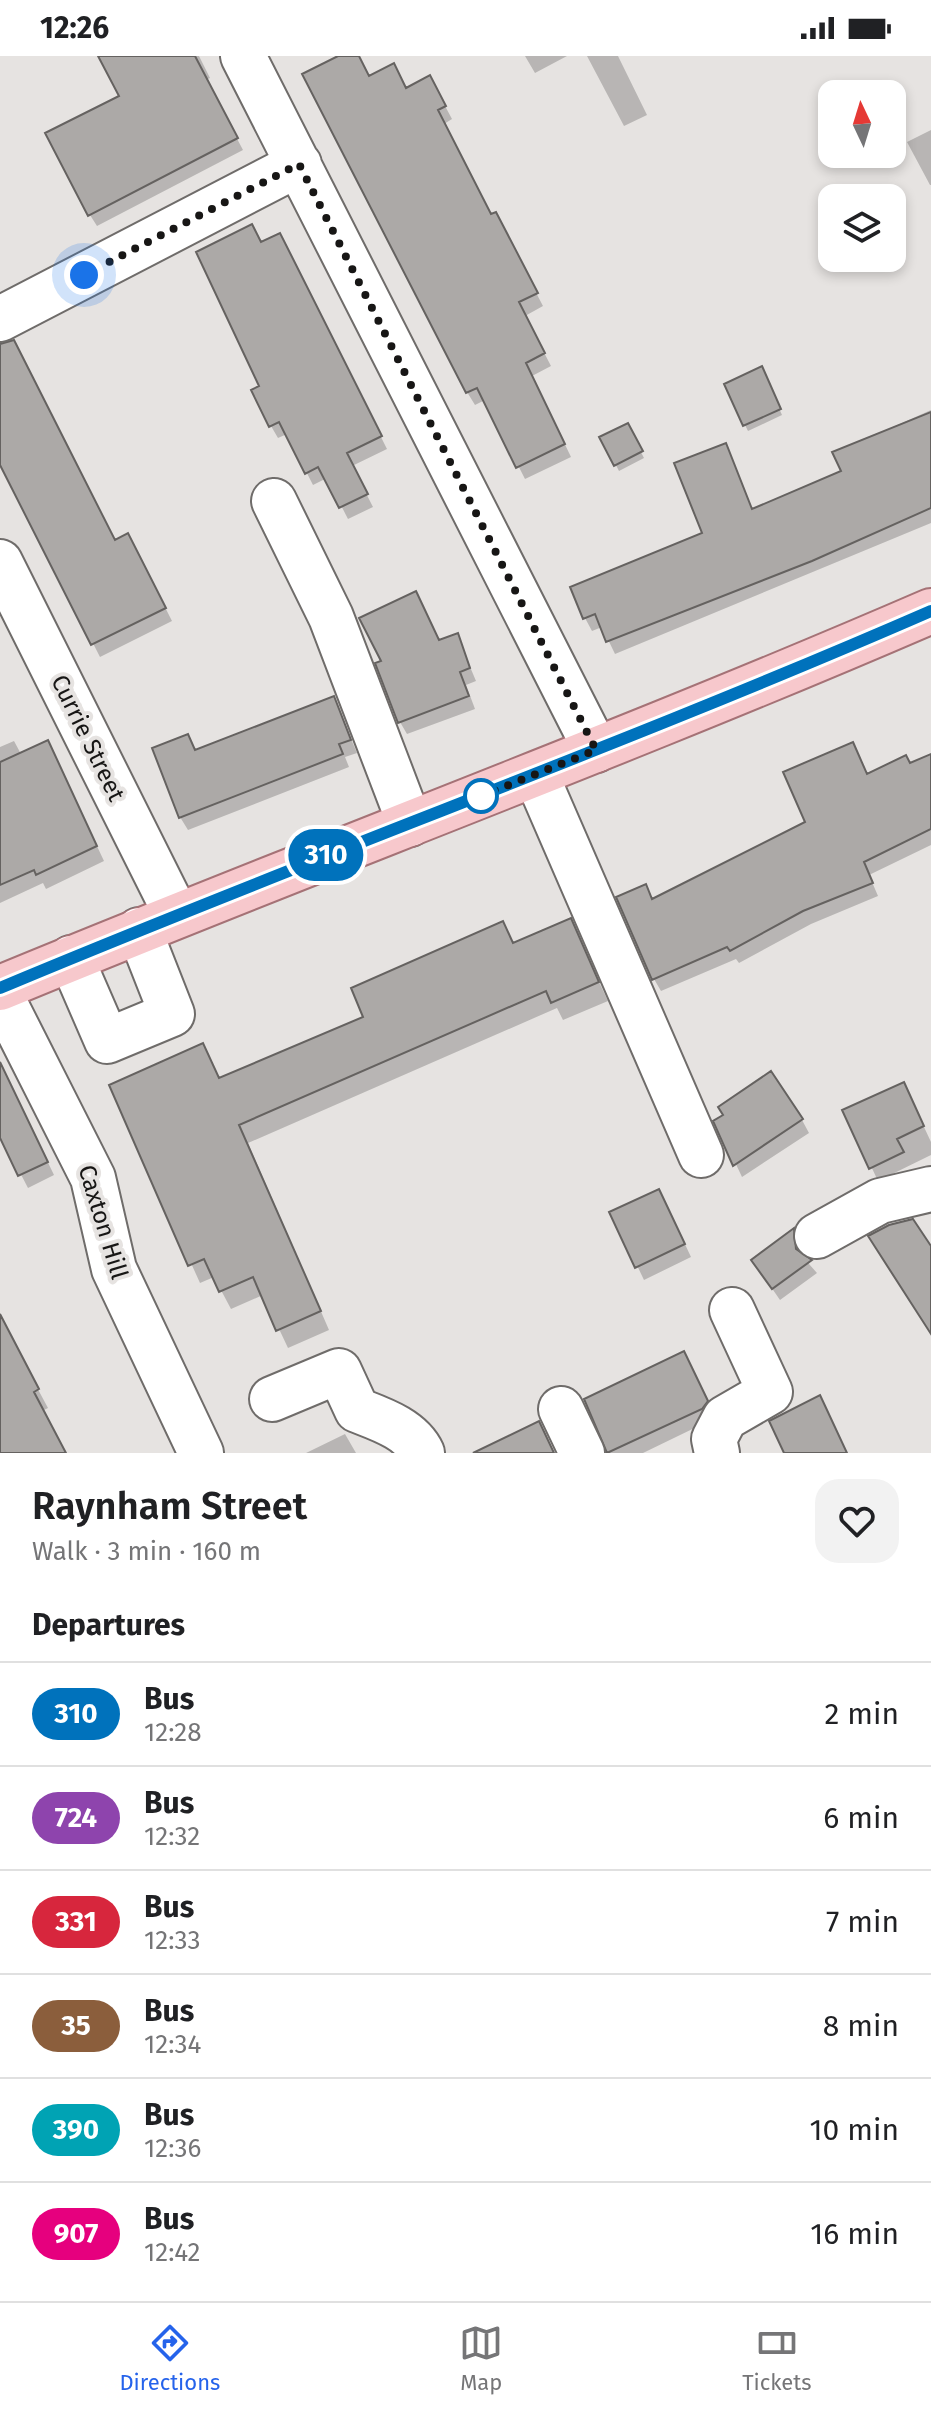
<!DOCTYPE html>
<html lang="en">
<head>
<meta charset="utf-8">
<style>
  body { margin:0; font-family:"Fira Sans",sans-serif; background:#f2f2f2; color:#202124; height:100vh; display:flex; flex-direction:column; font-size:30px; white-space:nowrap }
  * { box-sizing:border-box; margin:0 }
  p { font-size:26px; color:#757577 }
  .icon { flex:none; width:44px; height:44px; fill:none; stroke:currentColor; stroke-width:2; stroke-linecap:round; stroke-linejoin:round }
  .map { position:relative; height:1397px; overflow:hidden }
  .details { display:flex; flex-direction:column; background:#fff; flex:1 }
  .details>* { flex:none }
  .badge { padding:0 16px; border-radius:26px; font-size:28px; line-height:52px }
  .needle { width:52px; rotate:356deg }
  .buttons { position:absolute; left:818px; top:24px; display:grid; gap:16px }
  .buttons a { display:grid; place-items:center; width:88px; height:88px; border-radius:16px; background:#fff; box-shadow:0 4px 12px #0003; font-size:40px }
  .you { position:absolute; width:40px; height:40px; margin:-20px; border:6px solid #fff; border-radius:50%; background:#1a73e8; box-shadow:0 0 0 12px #1a73e833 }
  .map>.badge { position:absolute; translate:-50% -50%; box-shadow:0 0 0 4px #fff }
  h2 { padding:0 32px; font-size:30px; line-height:72px }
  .round { display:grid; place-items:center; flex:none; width:84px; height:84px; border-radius:24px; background:#f2f2f2 }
  .head { display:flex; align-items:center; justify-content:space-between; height:136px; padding:0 32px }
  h1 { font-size:38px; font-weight:600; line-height:60px }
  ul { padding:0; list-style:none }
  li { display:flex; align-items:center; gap:24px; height:104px; padding:0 32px; border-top:2px solid #e0e0e0 }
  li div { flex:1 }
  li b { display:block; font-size:30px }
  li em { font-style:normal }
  li .badge { min-width:88px; font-weight:700; text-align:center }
  .status { display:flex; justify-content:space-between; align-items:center; height:56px; padding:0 40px; background:#fff; direction:ltr }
  .status svg { height:22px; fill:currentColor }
  .menu { display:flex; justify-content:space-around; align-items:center; height:112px; border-top:2px solid #e0e0e0; background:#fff; font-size:22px; color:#757577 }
  .menu a { display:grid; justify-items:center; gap:4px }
  .menu .on { color:#2563eb }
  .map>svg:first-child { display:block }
  .shadow { fill:#0003 }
  .building { fill:#aca9a7; stroke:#656260; stroke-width:2 }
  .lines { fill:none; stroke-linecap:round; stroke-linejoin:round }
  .minor-casing { stroke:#6f6c6a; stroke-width:48 }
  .major-casing { stroke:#a57276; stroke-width:48 }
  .minor { stroke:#fff; stroke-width:44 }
  .major { stroke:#f7c8cc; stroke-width:44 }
  .line-casing { stroke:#fff; stroke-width:18 }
  .line { stroke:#0072bc; stroke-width:12 }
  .walk { stroke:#171615; stroke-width:8; stroke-dasharray:0 14.4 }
  .stop-dot { fill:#fff; stroke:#0072bc; stroke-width:4 }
  .labels { text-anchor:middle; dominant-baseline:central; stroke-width:8; stroke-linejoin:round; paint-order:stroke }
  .street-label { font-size:24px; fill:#171615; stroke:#e6e3e1 }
</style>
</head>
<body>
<div class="status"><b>12:26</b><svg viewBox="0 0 49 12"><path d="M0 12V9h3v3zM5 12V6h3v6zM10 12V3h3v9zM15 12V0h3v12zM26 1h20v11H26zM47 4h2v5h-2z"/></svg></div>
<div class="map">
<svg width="931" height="1397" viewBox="0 0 931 1397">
  <rect width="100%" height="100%" fill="#e6e3e1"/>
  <path class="shadow" d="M100 0H199L210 22 206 24 243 94 97 170 90 159 121 40Z
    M343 0H357L369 22 406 34 437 35 452 63 444 68 491 161 502 172 543 250 525 260 551 310 532 320 571 401 525 423 485 344 475 349 467 336 305 19Z
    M525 0H567L535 17Z
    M587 0H618L647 59 624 70Z
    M931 74V129H930L907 86Z
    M261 188 286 192 387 393 352 410 373 451 348 463 327 422 313 429 287 378 278 382 271 370 262 331Z
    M0 300 115 486 135 492 172 565 100 601 0 404Z
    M764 319 782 359 748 375 745 369Z
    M931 354V467L615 598 602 571 592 575 585 562 705 478 725 390 753 455 844 416 835 397Z
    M627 369 644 402 619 415 602 382Z
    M457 580 476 625 466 629 475 653 407 678 400 666 383 606Z
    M334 643 357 697 345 701 349 711 188 774 180 761 196 696Z
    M14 685 21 698 55 701 104 805 46 833 43 827 0 847V691Z
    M931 700V789L869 819 878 840 811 868 739 907 736 903 661 935 654 923 645 830 653 844 808 767 867 720 910 710Z
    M570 865 608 945 563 964 557 952 248 1087 329 1274 288 1292 263 1239 231 1253 214 1221 200 1227 111 1030 202 990 220 1024 366 962 502 868 514 889Z
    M910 1041 931 1086V1099L878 1125 845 1055Z
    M0 1055 25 1059 54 1119 28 1132 0 1078Z
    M802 1064 809 1077 742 1121 716 1066Z
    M666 1148 691 1201 644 1224 612 1157Z
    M793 1175 801 1199 817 1217 780 1244 753 1205Z
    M0 1300 26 1311 48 1352 42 1355 64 1397H0Z
    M691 1310 714 1359 709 1365 643 1397H609L586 1344Z
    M345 1378 356 1397H306Z"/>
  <path class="building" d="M98 0H195L238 82 88 160 45 77 119 40Z
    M338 0H359L369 20 394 7 406 32 430 19 446 50 438 54 491 158 496 156 538 237 519 246 545 297 526 307 565 388 516 412 477 332 466 337 302 18Z
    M252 168 261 186 280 177 382 380 347 397 368 438 339 452 318 411 305 418 279 366 269 371 251 334 259 330 196 196Z
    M14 284 115 484 128 477 166 552 91 589 0 409V288Z
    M762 310 781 353 743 370 724 328Z
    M931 356V452L812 505 606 586 595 558 583 563 570 531 702 477 674 407 726 387 752 453 841 415 832 396Z
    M628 367 643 395 614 410 599 381Z
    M416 535 439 584 458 577 470 612 460 616 469 640 398 667 375 607 381 605 359 562Z
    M334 640 351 684 339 688 343 698 179 762 152 692 188 678 195 694Z
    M48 684 97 790 36 819 34 814 0 829V706Z
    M853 686 867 718 906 699 910 707 931 698V773L864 806 873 827 803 855 730 895 727 891 652 924 616 841 646 828 652 843 805 766 783 716Z
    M571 862 599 926 551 947 546 935 239 1069 321 1255 276 1275 253 1221 219 1236 204 1203 188 1210 109 1029 203 987 219 1022 363 961 351 932 503 865 513 887Z
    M0 1006 48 1106 18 1120 0 1082Z
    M771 1015 803 1063 733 1110 713 1065 723 1059 718 1051Z
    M904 1026 924 1070 897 1083 904 1096 869 1113 842 1054Z
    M659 1133 685 1188 635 1212 609 1156Z
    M913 1163 931 1190V1278L868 1180 889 1169Z
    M794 1172 796 1193 812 1204 772 1233 751 1204Z
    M0 1258 39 1333 34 1336 66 1397H0Z
    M684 1295 708 1345 702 1353 607 1397 584 1343Z
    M820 1339 847 1397H784L769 1365Z
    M539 1365 554 1397H473Z"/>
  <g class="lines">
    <g class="minor-casing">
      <path id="minor" d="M243 0 596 694
        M0 263 299 108
        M274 445 331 561 410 768
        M0 506 176 858
        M536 719 701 1099
        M71 902 107 985 172 958 139 874
        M0 938 93 1122 114 1213 201 1397
        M817 1180 880 1145 931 1133
        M272 1343 339 1315 357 1354C380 1363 411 1373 422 1397
        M561 1353 582 1397
        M717 1397 714 1383 725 1362 770 1336 732 1254"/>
    </g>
    <g class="major-casing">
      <path id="major" d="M0 932C309 804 624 688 931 555"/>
    </g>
    <use href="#minor" class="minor"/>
    <use href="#major" class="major"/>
  </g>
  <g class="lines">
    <g class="line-casing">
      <path id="line" d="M0 932C309 802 624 689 931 555"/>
    </g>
    <use href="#line" class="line"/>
    <path class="walk" d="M84 219 299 108 596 694 481 740"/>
  </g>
  <circle class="stop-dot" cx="481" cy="740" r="16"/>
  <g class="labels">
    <g class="street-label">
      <text transform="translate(88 682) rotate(64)">Currie Street</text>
      <text transform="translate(103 1166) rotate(73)">Caxton Hill</text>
    </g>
  </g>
</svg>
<div class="buttons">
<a><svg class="needle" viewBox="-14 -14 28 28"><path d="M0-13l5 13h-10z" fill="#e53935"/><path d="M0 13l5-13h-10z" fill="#757577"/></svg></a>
<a><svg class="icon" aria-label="layers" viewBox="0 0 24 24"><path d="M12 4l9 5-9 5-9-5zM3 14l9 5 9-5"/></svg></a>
</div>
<div class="you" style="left:84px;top:219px"></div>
<b class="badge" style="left:326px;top:799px;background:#0072bc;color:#fff">310</b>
</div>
<section class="details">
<div class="head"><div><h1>Raynham Street</h1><p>Walk · 3 min · 160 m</p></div><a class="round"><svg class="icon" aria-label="heart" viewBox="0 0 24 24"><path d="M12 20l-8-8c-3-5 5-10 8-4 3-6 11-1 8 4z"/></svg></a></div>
<h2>Departures</h2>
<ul>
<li><span class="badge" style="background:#0072bc;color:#fff">310</span><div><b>Bus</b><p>12:28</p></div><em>2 min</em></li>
<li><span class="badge" style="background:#8e44ad;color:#fff">724</span><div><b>Bus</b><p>12:32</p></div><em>6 min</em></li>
<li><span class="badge" style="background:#d7263d;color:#fff">331</span><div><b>Bus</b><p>12:33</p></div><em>7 min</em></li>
<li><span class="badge" style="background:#8b5e3c;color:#fff">35</span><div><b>Bus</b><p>12:34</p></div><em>8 min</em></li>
<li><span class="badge" style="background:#00a3b4;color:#fff">390</span><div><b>Bus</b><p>12:36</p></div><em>10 min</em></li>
<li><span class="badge" style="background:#e6007e;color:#fff">907</span><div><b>Bus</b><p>12:42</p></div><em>16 min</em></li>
</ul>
</section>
<nav class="menu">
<a class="on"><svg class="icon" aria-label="directions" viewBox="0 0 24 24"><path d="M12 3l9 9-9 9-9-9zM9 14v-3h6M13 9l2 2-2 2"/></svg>Directions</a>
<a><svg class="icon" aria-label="map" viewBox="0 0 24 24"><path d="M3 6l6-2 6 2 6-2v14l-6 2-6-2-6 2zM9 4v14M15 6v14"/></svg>Map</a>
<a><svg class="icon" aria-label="tickets" viewBox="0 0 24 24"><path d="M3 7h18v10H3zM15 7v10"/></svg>Tickets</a>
</nav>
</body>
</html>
